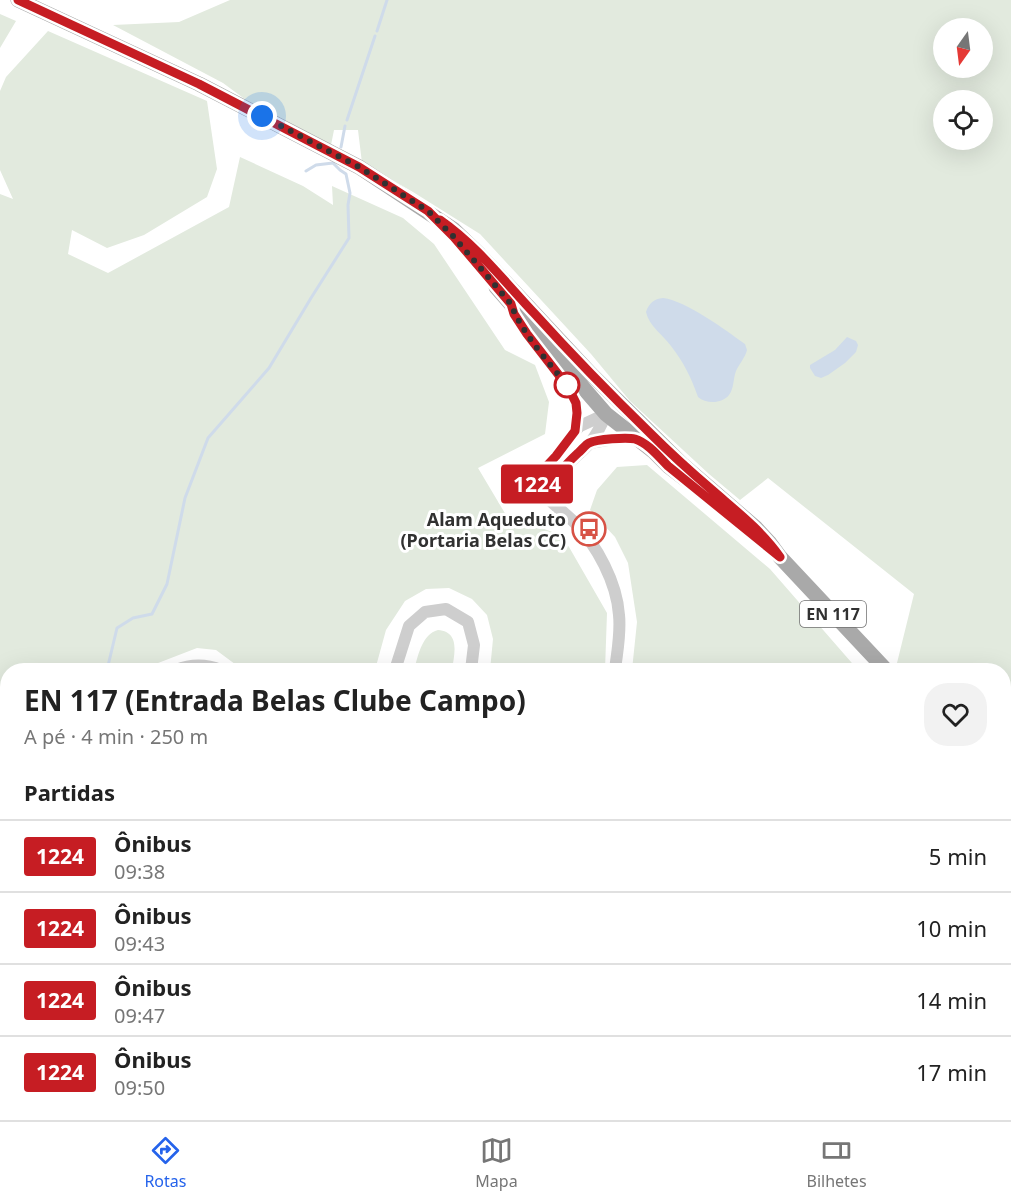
<!DOCTYPE html>
<html lang="pt">
<head>
<meta charset="utf-8">
<style>
  body { margin:0; font-family:"Noto Sans",sans-serif; background:#f2f2f2; color:#222; height:100vh; display:flex; flex-direction:column; font-size:22px; white-space:nowrap }
  * { box-sizing:border-box; margin:0 }
  p { font-size:20px; color:#767676 }
  .icon { flex:none; width:33px; height:33px; fill:none; stroke:currentColor; stroke-width:2; stroke-linecap:round; stroke-linejoin:round }
  .map { position:relative; flex:1; overflow:hidden }
  .details { position:absolute; left:0px; top:663px; width:1011px; height:458px; display:flex; flex-direction:column; background:#fff; border-radius:24px 24px 0 0; box-shadow:0 6px 24px #0002 }
  .details>* { flex:none }
  .badge { padding:0 12px; border-radius:4px; font-size:21px; line-height:39px }
  .needle { width:39px; rotate:194deg }
  .tools { position:absolute; left:933px; top:18px; display:grid; gap:12px }
  .tools a { display:grid; place-items:center; width:60px; height:60px; border-radius:50%; background:#fff; box-shadow:0 6px 24px #0002; font-size:30px }
  .you { position:absolute; width:30px; height:30px; margin:-15px; border:4px solid #fff; border-radius:50%; background:#1a73e8; box-shadow:0 0 0 9px #1a73e833 }
  .map>.badge { position:absolute; translate:-50% -50%; box-shadow:0 0 0 3px #fff }
  h2 { padding:0 24px; font-size:22px; line-height:54px }
  .round { display:grid; place-items:center; flex:none; width:63px; height:63px; border-radius:24px; background:#f2f2f2 }
  .summary { display:flex; align-items:center; justify-content:space-between; height:102px; padding:0 24px }
  h1 { font-size:28px; font-weight:700; line-height:45px }
  ul { padding:0; list-style:none }
  li { display:flex; align-items:center; gap:18px; height:72px; padding:0 24px; border-top:2px solid #e0e0e0 }
  li div { flex:1 }
  li b { display:block; font-size:22px }
  li em { font-style:normal }
  li .badge { min-width:66px; font-weight:700; text-align:center }
  .tabs { display:flex; justify-content:space-around; align-items:center; height:84px; border-top:2px solid #e0e0e0; background:#fff; font-size:16px; color:#767676 }
  .tabs a { display:grid; justify-items:center; gap:3px }
  .tabs .selected { color:#2563eb }
  .map>svg:first-child { display:block }
  .green { fill:#e2eade; fill-rule:evenodd }
  .water { fill:#cfdbea }
  .lines { fill:none; stroke-linecap:round; stroke-linejoin:round }
  .stream { stroke:#cfdbea; stroke-width:3 }
  .minor { stroke:#cecece; stroke-width:12 }
  .major { stroke:#a9a9a9; stroke-width:15 }
  .line-casing { stroke:#fff; stroke-width:14 }
  .line { stroke:#c61d23; stroke-width:9 }
  .walk { stroke:#313131; stroke-width:6; stroke-dasharray:0 10.8 }
  .stop-dot { fill:#fff; stroke:#c61d23; stroke-width:3 }
  .labels { text-anchor:middle; dominant-baseline:central; stroke-width:6; stroke-linejoin:round; paint-order:stroke }
  .shield { fill:#fff; stroke:#6f6f6f; stroke-width:1.5 }
  .shield-label { font-size:16px; font-weight:bold; fill:#313131 }
  .poi-label { font-size:18px; font-weight:bold; fill:#313131; stroke:#fff; text-anchor:end }
</style>
</head>
<body>
<div class="map">
<svg width="1011" height="1120" viewBox="0 0 1011 1120">
  <rect width="100%" height="100%" fill="#fff"/>
  <path class="green" d="M230 0H1011V792L1004 784V670H899L896 667 914 594 768 478 740 500 709 474 630 401 591 354 480 234 413 192 362 163 358 130H334L331 145 246 100 223 83 113 25 179 22ZM944 28H982V68H944ZM944 100H982V140H944Z
    M0 14 16 21 0 48Z
    M48 31 207 101 217 169 207 197 144 235 107 248 72 230 68 254 108 273 229 207 240 157 303 186 333 205 332 186 403 218 434 244 505 350 535 365 549 402 545 434 478 468 506 515 558 534 569 547 607 613 605 670H490L493 639 487 615 472 599 449 588 426 589 405 601 386 630 375 670H243L216 650 197 648 140 670H8L7 688H0V194L13 199 0 170V91L6 77Z
    M647 465 770 569 858 670H632L637 622 628 563 615 537 590 510 597 490 617 467Z
    M438 630C461 632 454 655 452 670H414C418 656 422 634 438 630Z
    M7 731 8 975 0 980V735Z
    M1004 822 1011 830V1120H729L727 1113H1004Z
    M118 1113H420L419 1120H123Z
    M452 1113H546L545 1120H451Z"/>
  <path class="water" d="M663 298C687 301 725 330 745 344L747 350C745 358 739 364 736 371 733 379 734 389 729 395 722 404 706 404 698 397 691 377 684 363 671 346 663 335 649 326 646 312 649 303 654 299 663 298Z
    M847 337 856 341 858 345 856 352 845 363 828 375 821 378 815 376 810 368V365L835 350Z"/>
  <g class="lines">
    <path class="stream" d="M377 31 387 0
      M347 120 375 36
      M341 147 345 126
      M107 670 117 628 133 618 152 614 167 584 185 498 208 438 269 368 311 298 349 238 348 205 350 193 346 174 340 170 333 163 316 165 306 171"/>
    <path class="minor" d="M523 327 568 387 576 403 577 413 575 431
      M606 414 580 426 575 431 556 456 541 472 536 482C544 499 561 509 574 522 597 545 617 583 619 615 621 634 617 652 615 670
      M590 443 624 437 637 439
      M547 498C555 468 571 464 590 443 597 434 602 424 606 414
      M176 670C191 664 206 664 221 670
      M395 670 409 626 425 612 446 609 468 622 474 645 471 670
      M0 701H8
      M0 1087 8 1091
      M30 1113 36 1120
      M711 1113 713 1120
      M437 1120 438 1113
      M563 1120 564 1113"/>
    <path class="major" d="M18 0 199 84 359 167 453 229 479 254 591 374 683 465 756 528 769 542 780 557 886 670
      M496 287 606 414 653 451 668 466 685 479
      M1004 798 1011 806"/>
  </g>
  <g class="lines">
    <g class="line-casing">
      <path id="line" d="M18 0 199 84 359 167 428 211 454 237 511 304 514 314 527 334 568 387 576 403 577 413 575 431 556 456 541 472 536 482 539 488 547 498C552 479 564 466 578 453 582 450 585 445 589 443 597 439 627 437 635 439 648 443 659 457 668 466L780 557C761 530 736 511 712 490 691 472 671 454 651 434 611 395 572 355 534 313 504 281 476 245 440 220"/>
    </g>
    <use href="#line" class="line"/>
    <path class="walk" d="M262 116 359 167 428 211 454 237 511 304C522 334 549 362 568 387L567 385"/>
  </g>
  <defs>
    <g id="bus-ring" transform="scale(1.725)"><circle r="9.5" fill="#fff" stroke="#d75245" stroke-width="1.5"/><path d="M-5-6H5V4H4V6H2V4H-2V6H-4V4H-5ZM-3.5-4V0h7V-4ZM-3.5 1.2v1.5H-2V1.2ZM2 1.2v1.5H3.5V1.2Z" fill="#d75245"/></g>
  </defs>
  <g fill-rule="evenodd">
    <use href="#bus-ring" x="589" y="529"/>
  </g>
  <circle class="stop-dot" cx="567" cy="385" r="12"/>
  <g class="labels">
    <rect class="shield" x="800" y="601" width="66" height="26" rx="4.5"/>
    <g class="shield-label">
      <text x="833" y="614">EN 117</text>
    </g>
    <g class="poi-label">
      <text x="566" y="519">Alam Aqueduto<tspan x="566" dy="21">(Portaria Belas CC)</tspan></text>
    </g>
  </g>
</svg>
<div class="tools">
<a><svg class="needle" viewBox="-14 -14 28 28"><path d="M0-13l5 13h-10z" fill="#e53935"/><path d="M0 13l5-13h-10z" fill="#767676"/></svg></a>
<a><svg class="icon" aria-label="locate" viewBox="0 0 24 24"><circle cx="12" cy="12" r="6"/><path d="M12 2v4M12 18v4M2 12h4M18 12h4"/></svg></a>
</div>
<div class="you" style="left:262px;top:116px"></div>
<b class="badge" style="left:537px;top:484px;background:#c61d23;color:#fff">1224</b>
<section class="details">
<div class="summary"><div><h1>EN 117 (Entrada Belas Clube Campo)</h1><p>A pé · 4 min · 250 m</p></div><a class="round"><svg class="icon" aria-label="heart" viewBox="0 0 24 24"><path d="M12 20l-8-8c-3-5 5-10 8-4 3-6 11-1 8 4z"/></svg></a></div>
<h2>Partidas</h2>
<ul>
<li><span class="badge" style="background:#c61d23;color:#fff">1224</span><div><b>Ônibus</b><p>09:38</p></div><em>5 min</em></li>
<li><span class="badge" style="background:#c61d23;color:#fff">1224</span><div><b>Ônibus</b><p>09:43</p></div><em>10 min</em></li>
<li><span class="badge" style="background:#c61d23;color:#fff">1224</span><div><b>Ônibus</b><p>09:47</p></div><em>14 min</em></li>
<li><span class="badge" style="background:#c61d23;color:#fff">1224</span><div><b>Ônibus</b><p>09:50</p></div><em>17 min</em></li>
</ul>
</section>
</div>
<nav class="tabs">
<a class="selected"><svg class="icon" aria-label="directions" viewBox="0 0 24 24"><path d="M12 3l9 9-9 9-9-9zM9 14v-3h6M13 9l2 2-2 2"/></svg>Rotas</a>
<a><svg class="icon" aria-label="map" viewBox="0 0 24 24"><path d="M3 6l6-2 6 2 6-2v14l-6 2-6-2-6 2zM9 4v14M15 6v14"/></svg>Mapa</a>
<a><svg class="icon" aria-label="tickets" viewBox="0 0 24 24"><path d="M3 7h18v10H3zM15 7v10"/></svg>Bilhetes</a>
</nav>
</body>
</html>
